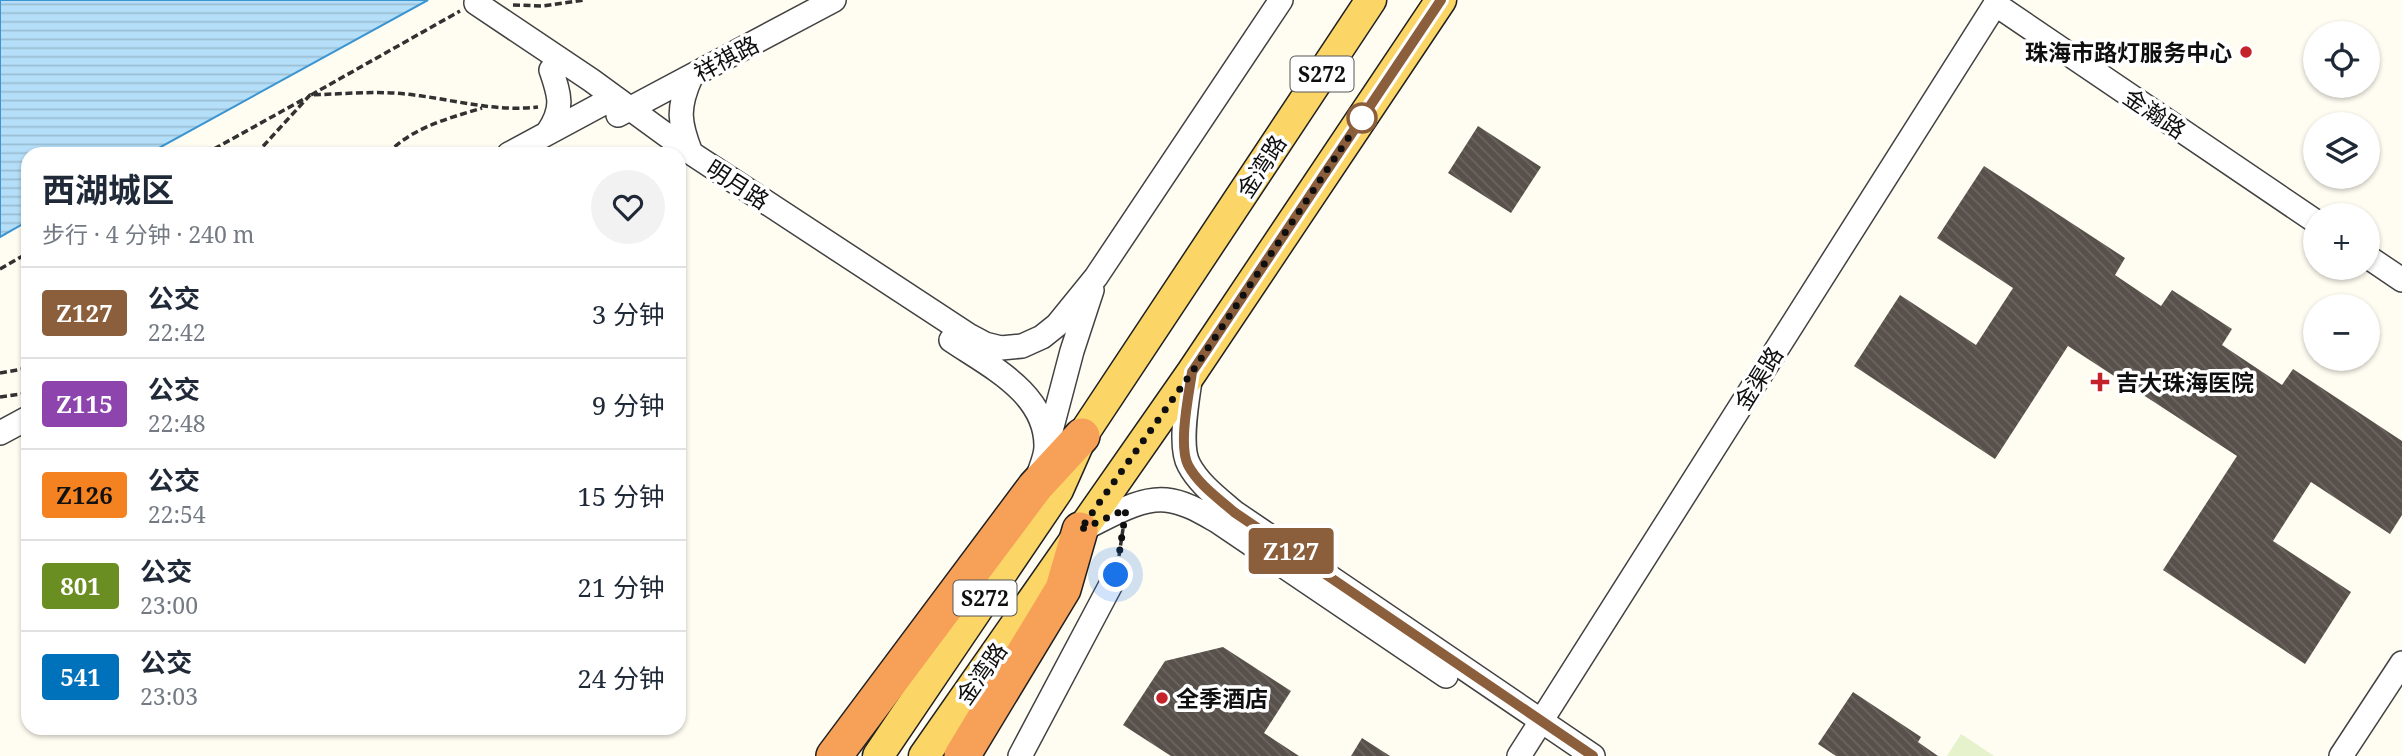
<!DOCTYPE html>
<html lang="zh">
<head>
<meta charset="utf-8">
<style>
  body { margin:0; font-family:"Noto Serif","Noto Sans SC",serif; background:#f2f2f3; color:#1f2937; height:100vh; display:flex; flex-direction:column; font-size:26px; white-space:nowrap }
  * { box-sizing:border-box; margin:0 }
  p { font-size:23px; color:#747a83 }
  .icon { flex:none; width:38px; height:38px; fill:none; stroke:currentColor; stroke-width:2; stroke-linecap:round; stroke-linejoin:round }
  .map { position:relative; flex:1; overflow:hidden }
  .sheet { position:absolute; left:21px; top:147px; width:665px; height:588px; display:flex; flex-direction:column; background:#fff; border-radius:21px; box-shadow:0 2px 5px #0004 }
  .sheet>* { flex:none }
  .badge { padding:0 14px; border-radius:5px; font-size:24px; line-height:46px }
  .controls { position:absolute; left:2303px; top:21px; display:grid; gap:14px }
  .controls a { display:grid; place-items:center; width:77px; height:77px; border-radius:50%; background:#fff; box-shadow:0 2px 5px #0004; font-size:35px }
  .you { position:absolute; width:35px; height:35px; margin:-18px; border:5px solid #fff; border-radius:50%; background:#1a73e8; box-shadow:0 0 0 10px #1a73e833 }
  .map>.badge { position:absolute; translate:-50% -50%; box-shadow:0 0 0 4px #fff }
  .round { display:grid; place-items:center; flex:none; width:74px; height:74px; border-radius:37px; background:#f2f2f3 }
  .headline { display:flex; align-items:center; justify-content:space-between; height:119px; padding:0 21px }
  h1 { font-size:33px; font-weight:700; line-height:52px }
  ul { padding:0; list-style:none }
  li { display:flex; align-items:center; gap:21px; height:91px; padding:0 21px; border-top:2px solid #e0e1e3 }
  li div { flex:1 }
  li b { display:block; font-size:26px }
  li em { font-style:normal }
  li .badge { min-width:77px; font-weight:700; text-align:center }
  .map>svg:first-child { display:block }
  .pitch { fill:#e5f2cc }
  .water { fill:url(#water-rules); stroke:#3a95d1; stroke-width:2 }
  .building { fill:url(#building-back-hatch) }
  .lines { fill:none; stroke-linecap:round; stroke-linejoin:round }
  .minor-casing { stroke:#424242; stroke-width:26 }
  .major-casing { stroke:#202020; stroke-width:33 }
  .highway-casing { stroke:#202020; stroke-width:38 }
  .path { stroke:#313131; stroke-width:3.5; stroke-dasharray:7 3.5; stroke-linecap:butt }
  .minor { stroke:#fff; stroke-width:23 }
  .major { stroke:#fbd666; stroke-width:30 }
  .highway { stroke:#f7a057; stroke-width:35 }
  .line-casing { stroke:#fff; stroke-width:16 }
  .line { stroke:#8b5e3c; stroke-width:10 }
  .walk { stroke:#0f0f0f; stroke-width:7; stroke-dasharray:0 12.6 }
  .poi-dot { fill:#c4232c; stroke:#fff; stroke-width:2.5 }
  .stop-dot { fill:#fff; stroke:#8b5e3c; stroke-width:3.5 }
  .labels { text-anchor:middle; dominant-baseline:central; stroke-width:7; stroke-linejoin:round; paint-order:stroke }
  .shield { fill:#fff; stroke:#575757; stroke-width:2 }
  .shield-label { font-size:21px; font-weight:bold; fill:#0f0f0f }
  .poi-label { font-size:23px; font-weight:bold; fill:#0f0f0f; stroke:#fff; text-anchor:start }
  .street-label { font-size:23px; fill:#0f0f0f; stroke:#fff }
</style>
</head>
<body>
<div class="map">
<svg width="2402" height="756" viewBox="0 0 2402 756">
  <defs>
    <pattern id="water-rules" width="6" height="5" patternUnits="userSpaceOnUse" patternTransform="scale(1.75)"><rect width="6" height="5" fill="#b5dff8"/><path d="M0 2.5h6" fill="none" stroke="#9abed3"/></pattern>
    <pattern id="building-back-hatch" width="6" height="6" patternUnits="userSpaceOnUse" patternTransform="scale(1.75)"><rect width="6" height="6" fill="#58504b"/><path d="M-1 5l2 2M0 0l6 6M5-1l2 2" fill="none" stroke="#6b6561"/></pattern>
  </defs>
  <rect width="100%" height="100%" fill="#fffcf2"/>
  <path class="pitch" d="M1961 734 1994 756H1947Z"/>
  <path class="water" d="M0 0H428L148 154H28V221L0 237Z"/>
  <path class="building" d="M1478 126 1541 167 1511 213 1448 173Z
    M1984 166 2125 258 2115 275 2161 306 2172 290 2232 329 2222 345 2282 385 2293 369 2402 441V515L2390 534 2311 482 2273 541 2351 592 2305 664 2163 570 2237 456 2068 346 1995 459 1854 366 1900 295 1976 345 2013 288 1937 238Z
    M1223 647 1291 691 1264 733 1299 756H1171L1123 725 1165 661Z
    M1853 692 1921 737 1918 742 1938 756H1836L1818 744Z
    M1362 738 1390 756H1351Z"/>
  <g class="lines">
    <g class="minor-casing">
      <path id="minor" d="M476 3 591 80 691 153 970 336 985 344 1001 348 1022 346 1042 337 1057 325 1096 277 1281 0
        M1995 4 2315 221
        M618 115 834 0
        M548 132C564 108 560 96 551 70
        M691 153C679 123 677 108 691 77
        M509 154 613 98
        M2368 257 2402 280
        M951 340C989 366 1047 393 1046 447 1046 457 1040 469 1037 479
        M1191 374C1188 396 1178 446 1189 465 1199 484 1218 498 1234 512L1593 756
        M0 433 28 418
        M1048 442 1072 351 1092 290
        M1083 529C1107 518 1139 497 1166 500 1185 502 1201 512 1217 521L1446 676
        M1020 756 1116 575
        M1519 756 1998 0
        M2341 756 2402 663"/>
    </g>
    <g class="major-casing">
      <path id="major" d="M878 756 1058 490 1082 436 1371 0
        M924 756 1192 372 1441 0"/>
    </g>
    <g class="highway-casing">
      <path id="highway" d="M834 756 1035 487 1082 436
        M962 756 1063 589 1080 530"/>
    </g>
    <path class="path" d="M513 5 543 6 584 0
      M311 95 460 11
      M205 154 304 99
      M256 154 310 95C344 94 379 90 414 95 455 100 495 112 538 107
      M387 154C413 127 447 119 482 108
      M0 269 28 253
      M0 373 28 368
      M0 397 28 393
      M1119 556 1123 529"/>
    <use href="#minor" class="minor"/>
    <use href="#major" class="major"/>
    <use href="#highway" class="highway"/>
  </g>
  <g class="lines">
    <g class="line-casing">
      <path id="line" d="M1441 0 1192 372C1189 394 1178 445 1188 465 1198 484 1218 498 1234 512L1593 756"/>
    </g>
    <use href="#line" class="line"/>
    <path class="walk" d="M1116 575 1126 509 1080 530 1192 372 1363 116 1362 118"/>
  </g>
  <g class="poi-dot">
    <circle cx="2246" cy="52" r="7"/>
    <path d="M2096.5 371.5h7v7h7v7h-7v7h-7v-7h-7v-7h7z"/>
    <circle cx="1162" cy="698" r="7"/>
  </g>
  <circle class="stop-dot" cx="1362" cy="118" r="14"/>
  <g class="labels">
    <g class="shield">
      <rect x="1290.5" y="56.5" width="63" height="35" rx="5"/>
      <rect x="953.5" y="580.5" width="63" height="35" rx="5"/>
    </g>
    <g class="shield-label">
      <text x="1322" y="74">S272</text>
      <text x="985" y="598">S272</text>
    </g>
    <g class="poi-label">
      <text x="2232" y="52" text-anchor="end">珠海市路灯服务中心</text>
      <text x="2116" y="382">吉大珠海医院</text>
      <text x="1176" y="698">全季酒店</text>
    </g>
    <g class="street-label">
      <text transform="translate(726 58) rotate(-28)">祥祺路</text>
      <text transform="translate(2155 113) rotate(34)">金瀚路</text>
      <text transform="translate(1261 166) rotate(-57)">金湾路</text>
      <text transform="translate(738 184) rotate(33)">明月路</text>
      <text transform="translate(1758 378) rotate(-58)">金渠路</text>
      <text transform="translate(981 673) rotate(-55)">金湾路</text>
    </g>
  </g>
</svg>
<div class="controls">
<a><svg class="icon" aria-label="locate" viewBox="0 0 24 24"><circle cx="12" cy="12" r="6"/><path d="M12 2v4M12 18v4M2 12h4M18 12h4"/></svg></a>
<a><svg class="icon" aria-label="layers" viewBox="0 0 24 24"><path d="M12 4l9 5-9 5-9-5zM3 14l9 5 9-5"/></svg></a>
<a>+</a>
<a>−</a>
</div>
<div class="you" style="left:1116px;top:575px"></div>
<b class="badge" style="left:1291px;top:551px;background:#8b5e3c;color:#fff">Z127</b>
<section class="sheet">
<div class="headline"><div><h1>西湖城区</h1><p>步行 · 4 分钟 · 240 m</p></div><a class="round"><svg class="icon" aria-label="heart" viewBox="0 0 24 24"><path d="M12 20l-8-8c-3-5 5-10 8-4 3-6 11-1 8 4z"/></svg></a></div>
<ul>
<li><span class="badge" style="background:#8b5e3c;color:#fff">Z127</span><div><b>公交</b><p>22:42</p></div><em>3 分钟</em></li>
<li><span class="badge" style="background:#8e44ad;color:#fff">Z115</span><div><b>公交</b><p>22:48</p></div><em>9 分钟</em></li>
<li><span class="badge" style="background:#f58220;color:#111">Z126</span><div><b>公交</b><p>22:54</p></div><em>15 分钟</em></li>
<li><span class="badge" style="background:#6b8e23;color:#fff">801</span><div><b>公交</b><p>23:00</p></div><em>21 分钟</em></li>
<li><span class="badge" style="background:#0072bc;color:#fff">541</span><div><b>公交</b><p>23:03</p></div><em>24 分钟</em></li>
</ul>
</section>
</div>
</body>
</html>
